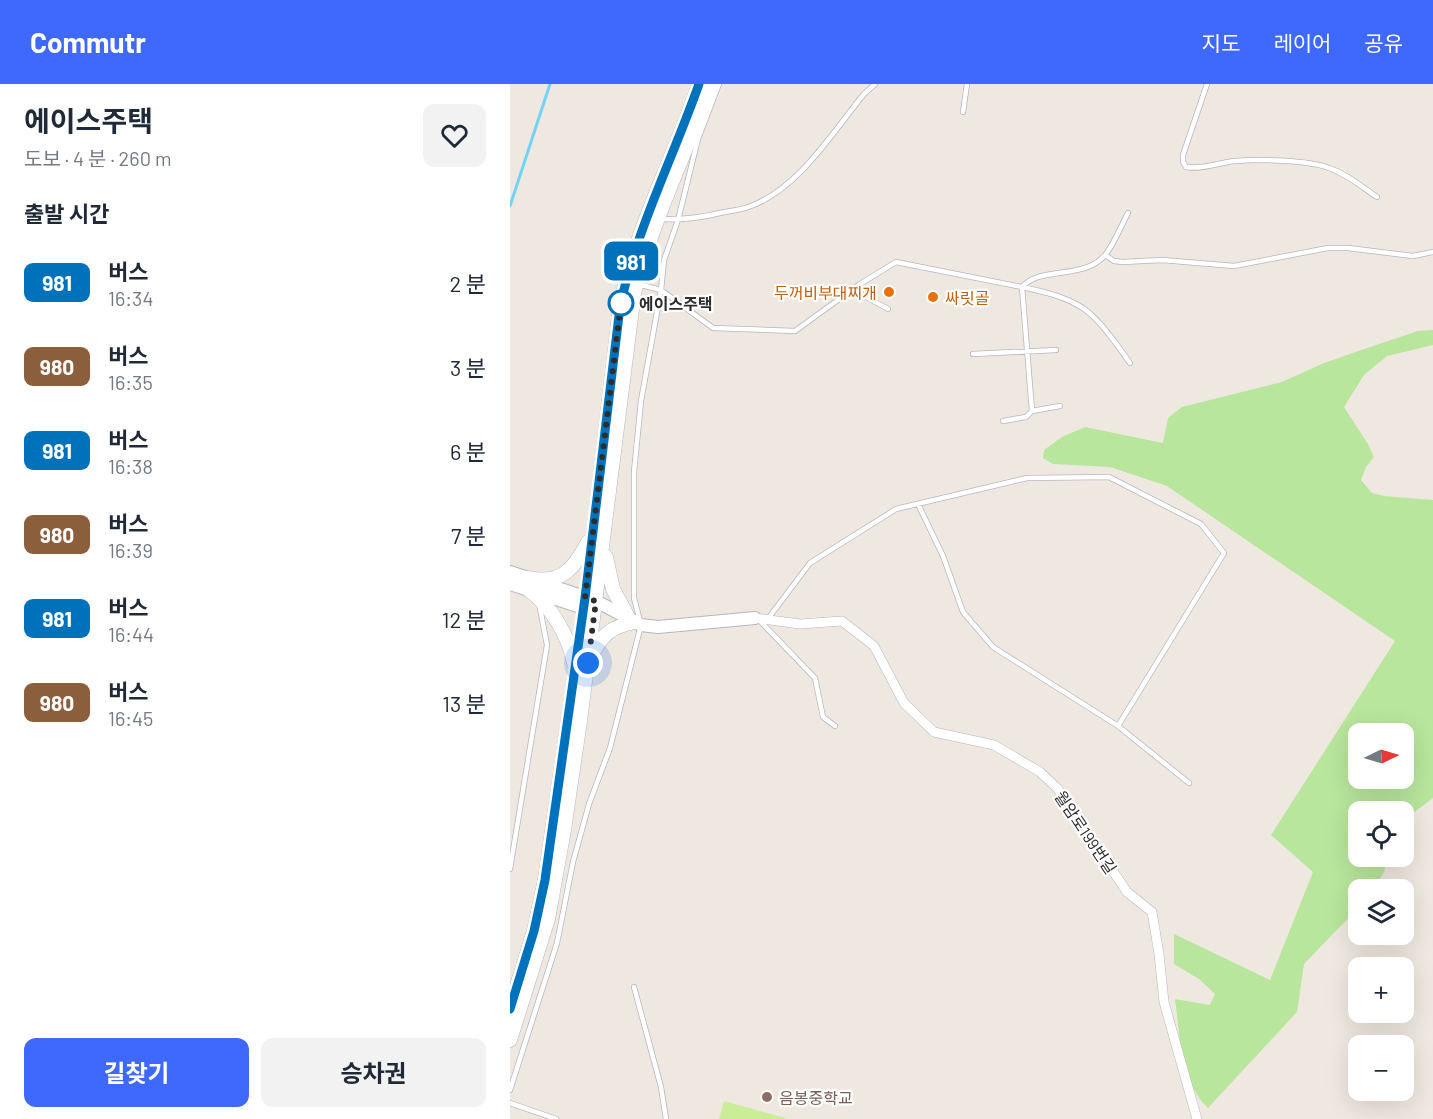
<!DOCTYPE html>
<html lang="ko">
<head>
<meta charset="utf-8">
<style>
  body { margin:0; font-family:Barlow,"Noto Sans KR",sans-serif; background:#f2f2f3; color:#1f2937; height:100vh; display:flex; flex-direction:column; font-size:22px; white-space:nowrap }
  * { box-sizing:border-box; margin:0 }
  p { font-size:20px; color:#747a83 }
  .icon { flex:none; width:33px; height:33px; fill:none; stroke:currentColor; stroke-width:2; stroke-linecap:round; stroke-linejoin:round }
  .map { position:relative; flex:1; overflow:hidden }
  .details { display:flex; flex-direction:column; background:#fff; width:510px }
  .details>* { flex:none }
  .badge { padding:0 12px; border-radius:9px; font-size:21px; line-height:39px }
  .needle { width:39px; rotate:85deg }
  .tools { position:absolute; left:838px; top:639px; display:grid; gap:12px }
  .tools a { display:grid; place-items:center; width:66px; height:66px; border-radius:12px; background:#fff; box-shadow:0 6px 24px #0002; font-size:30px }
  .you { position:absolute; width:30px; height:30px; margin:-15px; border:4px solid #fff; border-radius:50%; background:#1a73e8; box-shadow:0 0 0 9px #1a73e833 }
  .map>.badge { position:absolute; translate:-50% -50%; box-shadow:0 0 0 3px #fff }
  h2 { padding:0 24px; font-size:22px; line-height:54px }
  .round { display:grid; place-items:center; flex:none; width:63px; height:63px; border-radius:12px; background:#f2f2f3 }
  .summary { display:flex; align-items:center; justify-content:space-between; height:102px; padding:0 24px }
  h1 { font-size:28px; font-weight:700; line-height:45px }
  .cta { display:flex; gap:12px; margin-top:auto; padding:12px 24px }
  .cta a { flex:1; height:69px; border-radius:12px; background:#3f68fd; color:#fff; font-size:24px; font-weight:700; line-height:69px; text-align:center }
  .cta a+a { background:#f2f2f3; color:#1f2937 }
  ul { padding:0; list-style:none }
  li { display:flex; align-items:center; gap:18px; height:84px; padding:0 24px }
  li div { flex:1 }
  li b { display:block; font-size:22px }
  li em { font-style:normal }
  li .badge { min-width:66px; font-weight:700; text-align:center }
  header { display:flex; align-items:center; gap:36px; box-sizing:border-box; height:84px; padding:0 30px; background:#3f68fd; color:#fff }
  header strong { font-size:28px }
  nav { display:flex; gap:33px; margin-inline-start:auto; font-size:21px }
  main { display:flex; flex:1; min-height:0 }
  .map>svg:first-child { display:block }
  .green { fill:#b8e69c; fill-rule:evenodd }
  .pitch { fill:#cced98 }
  .lines { fill:none; stroke-linecap:round; stroke-linejoin:round }
  .stream { stroke:#72d4f1; stroke-width:3 }
  .service-casing { stroke:#b3b7c1; stroke-width:6 }
  .minor-casing { stroke:#b3b7c1; stroke-width:10 }
  .tertiary-casing { stroke:#b3b7c1; stroke-width:14 }
  .secondary-casing { stroke:#b3b7c1; stroke-width:15 }
  .service { stroke:#fff; stroke-width:4.5 }
  .minor { stroke:#fff; stroke-width:9 }
  .tertiary { stroke:#fff; stroke-width:12 }
  .secondary { stroke:#fff; stroke-width:14 }
  .line-casing { stroke:#fff; stroke-width:14 }
  .line { stroke:#0072bc; stroke-width:9 }
  .walk { stroke:#2d2d2d; stroke-width:6; stroke-dasharray:0 10.8 }
  .food-dot { fill:#e8710a; stroke:#fff; stroke-width:2 }
  .stop-dot { fill:#fff; stroke:#0072bc; stroke-width:3 }
  .education-dot { fill:#8d6e63; stroke:#fff; stroke-width:2 }
  .labels { text-anchor:middle; dominant-baseline:central; stroke-width:4.5; stroke-linejoin:round; paint-order:stroke }
  .food-label { font-size:16px; fill:#c56008; stroke:#fff; text-anchor:end }
  .stop-label { font-size:16px; font-weight:bold; fill:#2d2d2d; stroke:#fff; text-anchor:start }
  .street-label { font-size:16px; fill:#2d2d2d; stroke:#fff }
  .education-label { font-size:16px; fill:#785e54; stroke:#fff; text-anchor:start }
</style>
</head>
<body>
<header>
<strong>Commutr</strong>
<nav><a>지도</a><a>레이어</a><a>공유</a></nav>
</header>
<main>
<section class="details">
<div class="summary"><div><h1>에이스주택</h1><p>도보 · 4 분 · 260 m</p></div><a class="round"><svg class="icon" aria-label="heart" viewBox="0 0 24 24"><path d="M12 20l-8-8c-3-5 5-10 8-4 3-6 11-1 8 4z"/></svg></a></div>
<h2>출발 시간</h2>
<ul>
<li><span class="badge" style="background:#0072bc;color:#fff">981</span><div><b>버스</b><p>16:34</p></div><em>2 분</em></li>
<li><span class="badge" style="background:#8b5e3c;color:#fff">980</span><div><b>버스</b><p>16:35</p></div><em>3 분</em></li>
<li><span class="badge" style="background:#0072bc;color:#fff">981</span><div><b>버스</b><p>16:38</p></div><em>6 분</em></li>
<li><span class="badge" style="background:#8b5e3c;color:#fff">980</span><div><b>버스</b><p>16:39</p></div><em>7 분</em></li>
<li><span class="badge" style="background:#0072bc;color:#fff">981</span><div><b>버스</b><p>16:44</p></div><em>12 분</em></li>
<li><span class="badge" style="background:#8b5e3c;color:#fff">980</span><div><b>버스</b><p>16:45</p></div><em>13 분</em></li>
</ul>
<div class="cta"><a>길찾기</a><a>승차권</a></div>
</section>
<div class="map">
<svg width="923" height="1035" viewBox="0 0 923 1035">
  <rect width="100%" height="100%" fill="#efe8e0"/>
  <path class="green" d="M923 246V261L877 272 854 291 834 323 858 360 864 373 856 383 851 396 862 409 874 412 923 416V714L894 736V728H849V772L878 773 874 788 863 805 849 806V823L794 880 787 928 698 1024C670 997 670 951 665 915L700 921 705 910 689 895 664 880V850L760 896 803 788 761 751 885 557 657 402 600 383 543 380 533 374 534 366 552 353 575 343 653 359 658 334 672 323 772 298 814 279 872 259 908 247ZM849 650H894V694H849Z"/>
  <path class="pitch" d="M214 1017 279 1035H209Z"/>
  <g class="lines">
    <path class="stream" d="M0 122 40 0"/>
    <g class="service-casing">
      <path id="service" d="M697 0 673 71V78L676 83C692 86 710 78 726 77 750 75 798 76 819 84 837 90 852 103 867 113
        M453 28 457 0
        M618 129C611 142 605 158 596 170 574 197 532 181 512 203 530 207 549 211 566 220 587 230 607 261 620 279
        M150 135C171 136 190 134 210 129 220 127 231 126 241 122 289 104 322 49 354 10L365 0
        M595 171 604 177 613 178 652 176 724 182 818 164H838L903 172 923 168
        M127 200 151 206 203 244 285 247 350 200 386 178 512 203 522 327 516 333 493 337
        M342 205 378 225
        M463 270 546 266
        M522 327 550 322
        M257 536 300 479 386 425 517 394 599 393 691 440 714 469 608 642 483 563 453 528 433 472 408 420
        M250 537 305 594 313 633 325 642
        M608 642 679 699
        M0 785 37 561 29 519
        M124 903 151 1003 156 1035
        M0 1006 47 859 63 778 79 720 100 664 131 541 124 514V388L131 317 151 206 154 176 168 136 188 55 209 0
        M0 1019 46 1035"/>
    </g>
    <g class="minor-casing">
      <path id="minor" d="M245 534 290 540 332 537 364 562 394 619 424 648 484 661 530 688 548 705 617 808 642 828 649 870 654 918 687 1035"/>
    </g>
    <g class="tertiary-casing">
      <path id="tertiary" d="M0 488 86 517 131 541 148 543 245 534
        M0 500 83 527"/>
    </g>
    <g class="secondary-casing">
      <path id="secondary" d="M96 473 103 505 119 535
        M18 494C51 501 64 485 78 458
        M19 506C42 523 58 551 64 579
        M81 572C93 550 100 543 125 538
        M7 902 24 847 35 796 76 514 110 223C125 145 164 74 189 0
        M0 956 38 835 54 746 70 637 124 209C142 137 176 70 201 0"/>
    </g>
    <use href="#service" class="service"/>
    <use href="#minor" class="minor"/>
    <use href="#tertiary" class="tertiary"/>
    <use href="#secondary" class="secondary"/>
  </g>
  <g class="lines">
    <g class="line-casing">
      <path id="line" d="M0 925 24 847 35 796 75 514 110 223C126 146 163 74 189 0"/>
    </g>
    <use href="#line" class="line"/>
    <path class="walk" d="M78 579 86 517 75 514 111 219"/>
  </g>
  <g class="food-dot">
    <circle cx="379" cy="208" r="6"/>
    <circle cx="423" cy="213" r="6"/>
  </g>
  <circle class="stop-dot" cx="111" cy="219" r="12"/>
  <circle class="education-dot" cx="257" cy="1013" r="6"/>
  <g class="labels">
    <g class="food-label">
      <text x="367" y="208">두꺼비부대찌개</text>
      <text x="435" y="213" text-anchor="start">싸릿골</text>
    </g>
    <g class="stop-label">
      <text x="129" y="219">에이스주택</text>
    </g>
    <g class="street-label">
      <text transform="translate(576 748) rotate(56)">월암로199번길</text>
    </g>
    <g class="education-label">
      <text x="269" y="1013">음봉중학교</text>
    </g>
  </g>
</svg>
<div class="tools">
<a><svg class="needle" viewBox="-14 -14 28 28"><path d="M0-13l5 13h-10z" fill="#e53935"/><path d="M0 13l5-13h-10z" fill="#747a83"/></svg></a>
<a><svg class="icon" aria-label="locate" viewBox="0 0 24 24"><circle cx="12" cy="12" r="6"/><path d="M12 2v4M12 18v4M2 12h4M18 12h4"/></svg></a>
<a><svg class="icon" aria-label="layers" viewBox="0 0 24 24"><path d="M12 4l9 5-9 5-9-5zM3 14l9 5 9-5"/></svg></a>
<a>+</a>
<a>−</a>
</div>
<div class="you" style="left:78px;top:579px"></div>
<b class="badge" style="left:121px;top:177px;background:#0072bc;color:#fff">981</b>
</div>
</main>
</body>
</html>
